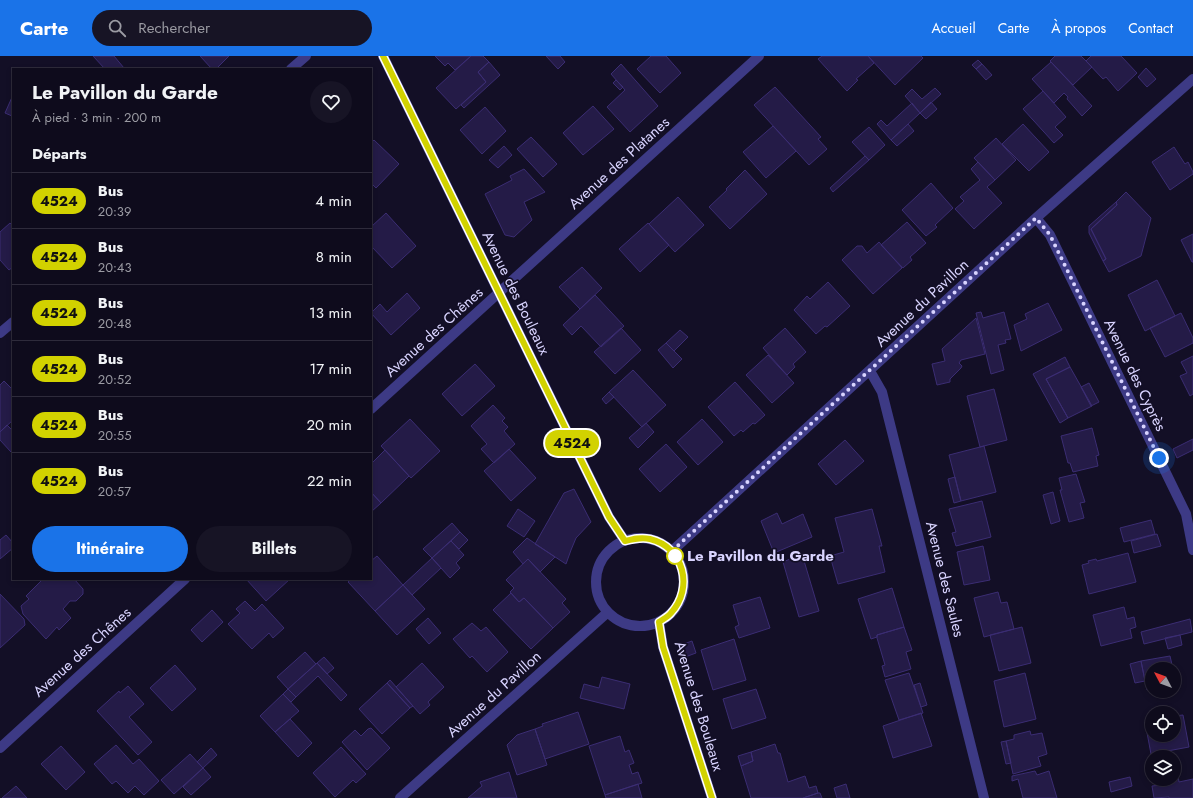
<!DOCTYPE html>
<html lang="fr">
<head>
<meta charset="utf-8">
<style>
  body { margin:0; font-family:Jost,sans-serif; background:#171425; color:#f1f3f6; height:100vh; display:flex; flex-direction:column; font-size:15px; white-space:nowrap }
  * { box-sizing:border-box; margin:0 }
  p { font-size:13px; color:#9b9ba3 }
  .icon { flex:none; width:22px; height:22px; fill:none; stroke:currentColor; stroke-width:2; stroke-linecap:round; stroke-linejoin:round }
  .map { position:relative; flex:1; overflow:hidden }
  .details { position:absolute; left:12px; top:12px; width:360px; height:512px; display:flex; flex-direction:column; background:#0e0b1c; border-radius:0px; box-shadow:0 2px 6px #0003,0 0 0 1px #2e2b3b }
  .details>* { flex:none }
  .badge { padding:0 8px; border-radius:13px; font-size:14px; line-height:26px }
  .needle { width:26px; rotate:311deg }
  .tools { position:absolute; left:1145px; top:606px; display:grid; gap:8px }
  .tools a { display:grid; place-items:center; width:36px; height:36px; border-radius:50%; background:#0e0b1c; box-shadow:0 2px 6px #0003,0 0 0 1px #2e2b3b; font-size:20px }
  .you { position:absolute; width:20px; height:20px; margin:-10px; border:3px solid #fff; border-radius:50%; background:#1a73e8; box-shadow:0 0 0 6px #1a73e833 }
  .map>.badge { position:absolute; translate:-50% -50%; box-shadow:0 0 0 2px #fff }
  h2 { padding:0 20px; font-size:15px; line-height:36px }
  .round { display:grid; place-items:center; flex:none; width:42px; height:42px; border-radius:21px; background:#171425 }
  .head { display:flex; align-items:center; justify-content:space-between; height:68px; padding:0 20px }
  h1 { font-size:19px; font-weight:700; line-height:30px }
  .cta { display:flex; gap:8px; margin-top:auto; padding:8px 20px }
  .cta a { flex:1; height:46px; border-radius:24px; background:#1a73e8; color:#fff; font-size:16px; font-weight:700; line-height:46px; text-align:center }
  .cta a+a { background:#171425; color:#f1f3f6 }
  ul { padding:0; list-style:none }
  li { display:flex; align-items:center; gap:12px; height:56px; padding:0 20px; border-top:1px solid #2e2b3b }
  li div { flex:1 }
  li b { display:block; font-size:15px }
  li em { font-style:normal }
  li .badge { min-width:44px; font-weight:700; text-align:center }
  header { display:flex; align-items:center; gap:24px; box-sizing:border-box; height:56px; padding:0 20px; background:#1a73e8; color:#fff }
  header strong { font-size:19px }
  nav { display:flex; gap:22px; margin-inline-start:auto; font-size:14px }
  .search { width:280px; height:36px; background:#171425; display:flex; align-items:center; gap:10px; box-sizing:border-box; padding:0 14px; border-radius:22px; color:#9b9ba3; font-size:15px }
  .map>svg:first-child { display:block }
  .building { fill:#241b47; stroke:#3b2d73 }
  .lines { fill:none; stroke-linecap:round; stroke-linejoin:round }
  .minor { stroke:#3d3a85; stroke-width:10 }
  .line-casing { stroke:#fff; stroke-width:9 }
  .line { stroke:#d2d200; stroke-width:6 }
  .walk { stroke:#d9d4ff; stroke-width:4; stroke-dasharray:0 7.2 }
  .stop-dot { fill:#fff; stroke:#d2d200; stroke-width:2 }
  .labels { text-anchor:middle; dominant-baseline:central; stroke-width:3.5; stroke-linejoin:round; paint-order:stroke }
  .street-label { font-size:15px; fill:#d9d4ff; stroke:#130f26 }
  .stop-label { font-size:15px; font-weight:bold; fill:#d9d4ff; stroke:#130f26; text-anchor:start }
</style>
</head>
<body>
<header>
<strong>Carte</strong>
<div class="search"><svg class="icon" aria-label="search" viewBox="0 0 24 24"><circle cx="10" cy="10" r="6"/><path d="M15 15l6 6"/></svg>Rechercher</div>
<nav><a>Accueil</a><a>Carte</a><a>À propos</a><a>Contact</a></nav>
</header>
<div class="map">
<svg width="1193" height="742" viewBox="0 0 1193 742">
  <rect width="100%" height="100%" fill="#130f26"/>
  <path class="building" d="M93 0H114L124 12 123 13H105Z
    M200 0H229L216 13H212Z
    M435 0H471L455 14 448 7 445 10Z
    M471 0H483L489 6 478 16 486 26 456 53 436 32Z
    M546 0H560L565 6 558 13Z
    M651 0H666L681 17 660 37 637 13Z
    M822 0H868L874 7 856 23 858 24 847 35 818 3Z
    M868 0H921L923 2 895 29Z
    M1055 0H1081L1092 11 1073 29 1050 5Z
    M1091 0H1121L1137 17 1118 35 1106 21 1103 23 1086 5Z
    M978 4 982 8 976 13 972 9Z
    M489 6 500 19 464 52 461 49 486 26 478 16Z
    M1051 6 1092 50 1082 60 1067 43 1068 41 1064 37 1054 47 1032 23Z
    M621 8 658 50 630 76 607 51 625 34 611 18Z
    M982 8 992 19 986 24 976 13Z
    M1146 12 1156 23 1147 31 1138 21Z
    M616 24 623 31 620 34 613 27Z
    M775 31 821 81 818 83 827 93 809 109 754 49Z
    M935 32 941 38 920 57 905 40 912 33 922 43Z
    M1043 35 1066 61 1055 71 1063 79 1054 87 1023 53Z
    M13 39V58L12 60 5 57Z
    M931 46 937 53 926 63 920 57Z
    M912 47 920 57 891 84 877 68 881 64 887 70Z
    M593 50 614 73 583 99 563 77Z
    M485 51 506 75 482 98 460 74Z
    M908 68 914 75 897 90 891 84Z
    M1023 68 1049 96 1029 115 1002 88Z
    M773 70 796 95 766 122 743 96Z
    M869 71 885 89 869 104 852 86Z
    M531 81 557 108 543 121 517 93Z
    M996 82 1016 104 995 124 974 102Z
    M374 84 399 108 376 132 371 127V87Z
    M504 90 512 99 498 112 489 104Z
    M1174 91 1185 108 1188 106 1193 116V118L1170 134 1152 106Z
    M865 100 869 104 833 136 830 132Z
    M978 106 995 124 987 131 1002 147 974 173 955 153 964 145 960 141 980 124 971 113Z
    M524 113 545 136 524 146 532 164 514 181 505 179 485 138 512 124 510 120Z
    M745 114 767 138 730 173 709 151 727 134 726 133Z
    M931 127 953 152 935 169 937 171 926 180 902 154Z
    M1126 136 1151 162 1141 200 1109 216 1103 205 1106 203 1091 173 1117 149 1116 146Z
    M678 141 704 169 675 196 649 168Z
    M1116 146 1117 149 1091 173 1106 203 1103 205 1089 177V170Z
    M386 157 416 190 392 212 371 190V171Z
    M907 166 926 187 910 201 912 204 903 212 881 189Z
    M10 167 13 170V211L9 214 0 204V176Z
    M648 167 669 189 640 216 619 193Z
    M1193 178V206H1192L1181 184Z
    M879 186 902 212 873 238 842 204 857 190H862L867 197Z
    M582 211 602 232 580 253 559 231Z
    M1157 224 1175 260 1145 275 1128 239Z
    M828 226 850 250 827 271 825 270 816 278 794 254 807 240 810 243Z
    M407 237 420 252 391 279 371 257 380 248 387 256Z
    M595 239 624 270 601 291 581 270 572 279 563 269Z
    M1048 247 1062 274 1021 295 1014 269 1027 263 1025 258Z
    M981 256 983 262 1004 256 1011 283 1005 284 1006 287 998 289 1004 314 991 318 976 257Z
    M1181 257 1193 282V287L1165 301 1150 272Z
    M976 262 985 298 961 304 959 307 962 310 961 312 950 323V326L937 329 932 308 945 305 942 293Z
    M621 272 641 294 615 318 594 296Z
    M785 272 806 296 793 308 795 311 787 319 763 292Z
    M680 274 688 281 674 295 666 287Z
    M666 287 682 303 673 312 658 294Z
    M768 299 794 327 772 347 746 319Z
    M1193 300V338L1190 340 1180 320 1187 317 1181 306Z
    M1065 301 1070 311 1046 323 1068 362 1060 367 1033 318Z
    M475 308 495 330 462 360 442 338Z
    M1070 311 1092 350 1068 362 1046 323Z
    M633 314 666 349 642 371 609 336Z
    M4 325 13 334V364L0 376V329Z
    M735 326 765 359 755 368 753 367 743 376 741 374 734 380 708 351Z
    M1089 327 1099 346 1091 350 1081 331Z
    M994 333 1007 384 980 391 967 340Z
    M609 336 614 341 606 348 602 343Z
    M493 349 505 362 502 365 508 371 504 375 515 388 494 407 481 393 487 388 471 370Z
    M410 363 440 395 411 422 381 390Z
    M702 363 723 386 698 409 677 386Z
    M646 367 654 376 638 392 629 382Z
    M7 369 13 375V394L11 396 0 384V376Z
    M1092 372 1099 399 1096 400 1098 410 1073 416 1070 407H1068L1061 380Z
    M1193 383V394L1177 402 1173 393Z
    M845 384 864 405 836 429 818 408Z
    M666 388 687 411 660 436 639 413Z
    M984 390 996 436 961 445 949 399Z
    M509 393 536 422 511 445 484 415Z
    M385 394 409 420 381 447 371 436V408Z
    M1076 418 1085 446 1080 447 1084 462 1069 466 1060 434H1062L1059 422Z
    M955 421 961 445 954 447 948 423Z
    M574 433 591 466 576 482 571 494 566 508 535 488 564 437Z
    M371 436 381 447 371 456Z
    M1053 436 1060 465 1051 468 1043 439Z
    M982 445 991 481 956 490 952 477 956 476 949 453Z
    M518 453 535 465 524 481 507 470Z
    M872 453 882 490H879L885 516 838 528 830 500 844 496 835 462Z
    M777 457 782 468 803 458 812 481 774 497 761 465Z
    M1151 464 1155 478 1124 486 1120 472Z
    M452 467 460 476 432 502 423 493Z
    M460 476 468 484 459 493 451 485Z
    M1157 478 1161 490 1134 497 1131 485Z
    M6 479 13 487V492L0 503V484Z
    M527 482 555 501 540 516 528 503 523 508 513 496Z
    M451 485 464 499 456 507 460 512 450 522 432 502Z
    M983 490 990 524 964 529 957 496Z
    M1128 497 1136 526 1089 538 1082 509 1089 507 1088 505 1096 503 1097 505Z
    M802 498 819 555 799 561 783 506Z
    M377 500 403 529 375 555 348 526 351 523H371V505Z
    M432 502 441 512 412 539 403 529Z
    M528 503 566 543 562 547 570 556 553 572 524 542 519 546 510 536 514 532 506 524Z
    M43 523H74L83 533V538L76 545H70L63 553 71 562 59 574 57 571 46 583 23 558 21 550 29 543 26 540Z
    M246 523H290L266 545Z
    M403 529 425 553 397 579 375 555Z
    M892 532 904 571 877 579V581L871 583 858 543Z
    M998 536 1001 547 1007 546 1014 573 984 581 974 542Z
    M511 537 519 546 524 542 553 572 531 593 493 554Z
    M0 538 24 563 25 569 0 592Z
    M760 541 770 572 739 582 735 571 739 569 733 549Z
    M245 545 255 555 262 548 284 572 273 582 269 577 252 593 228 568 240 557 236 553Z
    M1124 551 1127 563 1134 561 1136 571 1130 573 1132 582 1101 590 1093 559Z
    M212 554 223 566 202 586 191 574Z
    M428 562 441 577 429 588 416 573Z
    M1190 563 1192 576 1144 588 1141 576Z
    M472 567 481 575 486 571 508 596 487 616 472 600 470 602 453 583Z
    M904 571 912 594 906 596 911 613 885 621 882 610 885 609 877 582V579Z
    M1022 571 1031 607 999 615 990 579Z
    M1180 579 1182 589 1168 593 1165 582Z
    M734 583 746 624 713 634 701 594Z
    M692 585 696 597 685 601 681 589Z
    M305 596 316 608 288 633 277 621Z
    M1170 600 1173 613H1152V633L1147 634 1141 605Z
    M324 601 334 612 327 618 317 607Z
    M1141 605 1145 625 1135 627 1130 608Z
    M317 607 347 639 341 645 318 620 296 641 288 633Z
    M422 607 444 631 428 646 430 649 420 658 396 631Z
    M175 609 196 633 172 655 150 632Z
    M909 617 923 657 899 664 885 624Z
    M1025 617 1036 663 1004 671 994 625Z
    M602 621 630 628 624 653 580 642 584 628 599 632Z
    M390 624 413 650 410 652 387 627Z
    M387 627 410 652 382 678 359 653Z
    M920 627 927 649 921 651 914 629Z
    M128 630 144 648 129 661 152 686 138 699 97 655 119 635 120 637Z
    M288 633 296 641 291 646 283 638Z
    M756 633 766 662 732 673 723 643Z
    M283 638 299 655 275 676 260 660Z
    M578 656 589 688 545 703 535 673 543 670 542 668Z
    M921 657 932 690 893 702 883 670Z
    M1183 659 1189 691 1151 698 1145 666 1152 664V679H1174V660Z
    M290 663 312 687 298 701 275 676Z
    M371 672 390 692 367 714 342 686 355 674 361 680 368 673Z
    M535 673 547 709 517 719 507 689 517 679Z
    M1030 675 1031 679 1042 677 1047 698 1038 701 1041 710 1013 718 1006 685 1014 683V679Z
    M620 680 625 696 629 694 634 707 629 709 632 718 638 716 642 727 605 739 589 690Z
    M1006 685 1011 707 1006 708 1001 686Z
    M775 688 778 697H780L788 726 805 720 809 732 816 730 818 737 803 742H751L741 710 753 705 751 696Z
    M116 689 133 708 139 703 159 725 144 739 135 730 128 737 116 725 112 728 94 708Z
    M61 690 85 716 66 734 41 708Z
    M341 691 366 718 356 727 353 724 335 741 313 717Z
    M211 692 217 699 203 712 197 706Z
    M751 696 753 705 741 710 738 700Z
    M190 698 203 712 174 738 161 724Z
    M203 712 211 721 191 739 183 731Z
    M1035 715 1037 719 1049 715 1057 742H1023L1018 723 1012 725V720Z
    M509 716 517 742H468L482 730 480 726Z
    M1178 720 1179 726 1193 723V742H1169V741L1154 742 1152 730 1161 729 1160 723H1174V721Z
    M1130 721 1132 730 1111 736 1109 726Z
    M638 728 642 742H606L605 739Z
    M846 728 850 742H837L834 732Z
    M16 730 27 742H2Z
    M818 737H820L822 742H803Z"/>
  <g class="lines">
    <path class="minor" d="M383 0 609 461 625 485
      M291 13 306 0
      M1036 162 1050 179 1186 458 1193 494
      M0 277 13 266
      M870 315 882 336 984 742
      M371 353 759 0
      M596 526a44 44 0 1 1 88 0a44 44 0 1 1-88 0Z
      M672 495 1036 162 1193 23
      M659 566 663 591 712 742
      M0 692 185 523
      M400 742 608 556"/>
  </g>
  <g class="lines">
    <g class="line-casing">
      <path id="line" d="M383 0 609 461 625 485C633 483 641 481 650 483 684 491 694 532 671 557 668 561 663 563 659 566L663 591 712 742"/>
    </g>
    <use href="#line" class="line"/>
    <path class="walk" d="M675 500 672 495 1036 162 1050 179 1159 402"/>
  </g>
  <circle class="stop-dot" cx="675" cy="500" r="8"/>
  <g class="labels">
    <g class="street-label">
      <text transform="translate(619 107) rotate(-42)">Avenue des Platanes</text>
      <text transform="translate(516 237) rotate(64)">Avenue des Bouleaux</text>
      <text transform="translate(922 247) rotate(-43)">Avenue du Pavillon</text>
      <text transform="translate(434 276) rotate(-42)">Avenue des Chênes</text>
      <text transform="translate(1135 319) rotate(64)">Avenue des Cyprès</text>
      <text transform="translate(945 523) rotate(76)">Avenue des Saules</text>
      <text transform="translate(82 596) rotate(-42)">Avenue des Chênes</text>
      <text transform="translate(494 638) rotate(-42)">Avenue du Pavillon</text>
      <text transform="translate(699 650) rotate(73)">Avenue des Bouleaux</text>
    </g>
    <g class="stop-label">
      <text x="687" y="500">Le Pavillon du Garde</text>
    </g>
  </g>
</svg>
<div class="tools">
<a><svg class="needle" viewBox="-14 -14 28 28"><path d="M0-13l5 13h-10z" fill="#e53935"/><path d="M0 13l5-13h-10z" fill="#9b9ba3"/></svg></a>
<a><svg class="icon" aria-label="locate" viewBox="0 0 24 24"><circle cx="12" cy="12" r="6"/><path d="M12 2v4M12 18v4M2 12h4M18 12h4"/></svg></a>
<a><svg class="icon" aria-label="layers" viewBox="0 0 24 24"><path d="M12 4l9 5-9 5-9-5zM3 14l9 5 9-5"/></svg></a>
</div>
<div class="you" style="left:1159px;top:402px"></div>
<b class="badge" style="left:572px;top:387px;background:#d2d200;color:#111">4524</b>
<section class="details">
<div class="head"><div><h1>Le Pavillon du Garde</h1><p>À pied · 3 min · 200 m</p></div><a class="round"><svg class="icon" aria-label="heart" viewBox="0 0 24 24"><path d="M12 20l-8-8c-3-5 5-10 8-4 3-6 11-1 8 4z"/></svg></a></div>
<h2>Départs</h2>
<ul>
<li><span class="badge" style="background:#d2d200;color:#111">4524</span><div><b>Bus</b><p>20:39</p></div><em>4 min</em></li>
<li><span class="badge" style="background:#d2d200;color:#111">4524</span><div><b>Bus</b><p>20:43</p></div><em>8 min</em></li>
<li><span class="badge" style="background:#d2d200;color:#111">4524</span><div><b>Bus</b><p>20:48</p></div><em>13 min</em></li>
<li><span class="badge" style="background:#d2d200;color:#111">4524</span><div><b>Bus</b><p>20:52</p></div><em>17 min</em></li>
<li><span class="badge" style="background:#d2d200;color:#111">4524</span><div><b>Bus</b><p>20:55</p></div><em>20 min</em></li>
<li><span class="badge" style="background:#d2d200;color:#111">4524</span><div><b>Bus</b><p>20:57</p></div><em>22 min</em></li>
</ul>
<div class="cta"><a>Itinéraire</a><a>Billets</a></div>
</section>
</div>
</body>
</html>
